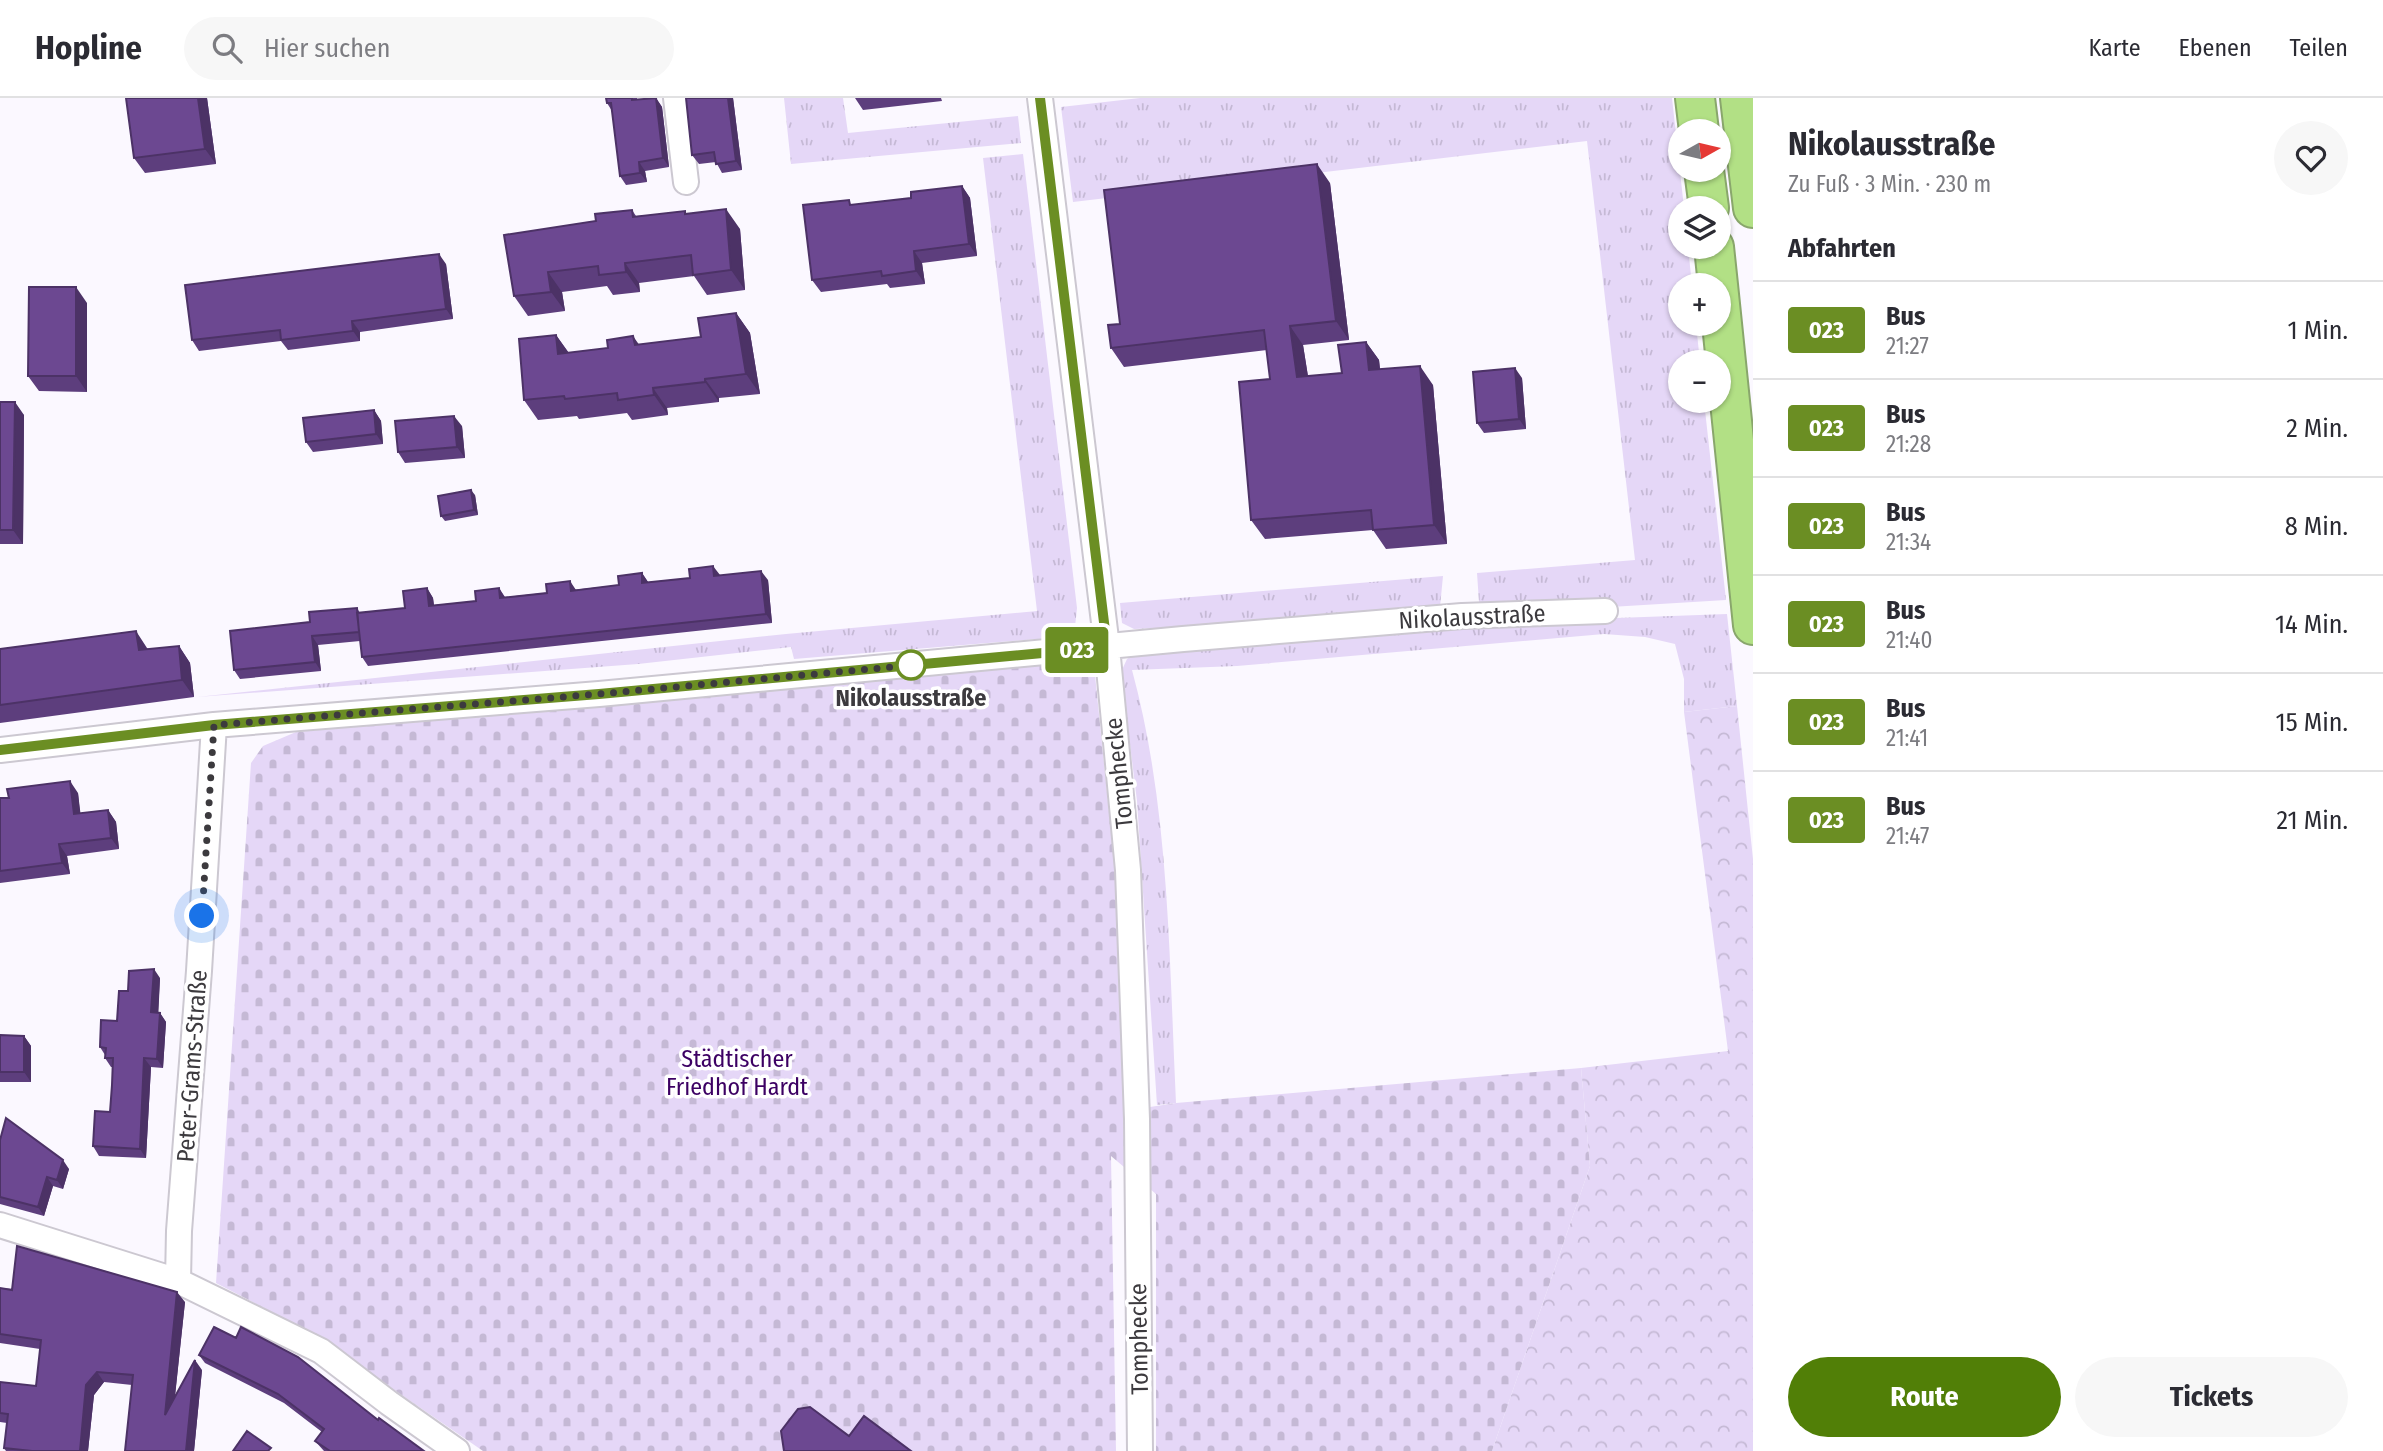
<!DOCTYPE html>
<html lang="de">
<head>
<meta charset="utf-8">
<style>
  body { margin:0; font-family:"Fira Sans Condensed",sans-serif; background:#f7f7f7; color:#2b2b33; height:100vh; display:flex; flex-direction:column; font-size:26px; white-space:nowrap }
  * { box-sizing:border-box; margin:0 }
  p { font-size:23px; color:#7c7c81 }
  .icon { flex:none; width:38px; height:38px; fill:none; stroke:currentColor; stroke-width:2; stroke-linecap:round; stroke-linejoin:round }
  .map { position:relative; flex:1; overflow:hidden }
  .panel { display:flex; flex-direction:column; background:#fff; width:630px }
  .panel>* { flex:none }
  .badge { padding:0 14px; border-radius:5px; font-size:24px; line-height:46px }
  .needle { width:46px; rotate:82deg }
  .controls { position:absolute; left:1668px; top:21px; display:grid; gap:14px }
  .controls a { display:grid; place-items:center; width:63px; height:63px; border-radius:50%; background:#fff; box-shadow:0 2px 5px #0004; font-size:35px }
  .you { position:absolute; width:35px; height:35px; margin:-18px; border:5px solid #fff; border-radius:50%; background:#1a73e8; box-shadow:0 0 0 10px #1a73e833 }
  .map>.badge { position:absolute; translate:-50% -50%; box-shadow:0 0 0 4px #fff }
  h2 { padding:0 35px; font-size:26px; line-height:63px }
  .round { display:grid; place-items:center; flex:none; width:74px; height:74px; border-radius:37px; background:#f7f7f7 }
  .head { display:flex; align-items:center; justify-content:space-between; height:119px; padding:0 35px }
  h1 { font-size:33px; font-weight:700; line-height:52px }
  .button { display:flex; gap:14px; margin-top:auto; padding:14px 35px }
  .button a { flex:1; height:80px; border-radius:42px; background:#517f07; color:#fff; font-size:28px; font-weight:700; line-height:80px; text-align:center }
  .button a+a { background:#f7f7f7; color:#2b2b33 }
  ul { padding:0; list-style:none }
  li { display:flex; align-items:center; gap:21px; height:98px; padding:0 35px; border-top:2px solid #e1e1e2 }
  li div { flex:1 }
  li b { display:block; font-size:26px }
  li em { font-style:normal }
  li .badge { min-width:77px; font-weight:700; text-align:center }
  header { display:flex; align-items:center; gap:42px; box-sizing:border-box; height:98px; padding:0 35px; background:#fff; border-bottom:2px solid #e1e1e2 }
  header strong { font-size:33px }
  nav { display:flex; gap:38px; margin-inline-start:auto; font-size:24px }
  .search { width:490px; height:63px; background:#f7f7f7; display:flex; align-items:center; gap:18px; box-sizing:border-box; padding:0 24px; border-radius:38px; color:#7c7c81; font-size:26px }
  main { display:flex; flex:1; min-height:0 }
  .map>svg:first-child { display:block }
  .grass { fill:url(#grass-tufts) }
  .forest { fill:url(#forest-crowns) }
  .cemetery { fill:url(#cemetery-stones) }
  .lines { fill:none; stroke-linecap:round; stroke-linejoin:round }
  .street-casing { stroke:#ccc8d1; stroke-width:28 }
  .highway-casing { stroke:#89a66c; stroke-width:42 }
  .street { stroke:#fff; stroke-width:24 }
  .highway { stroke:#b2e085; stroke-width:38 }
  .wall { fill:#5d3e7d }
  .shaded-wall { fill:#4c3266 }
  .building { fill:#6c4891; stroke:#4c3266; stroke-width:2 }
  .line-casing { stroke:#fff; stroke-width:16 }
  .line { stroke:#6b8e23; stroke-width:10 }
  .walk { stroke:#3c3a3e; stroke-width:7; stroke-dasharray:0 12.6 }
  .stop-dot { fill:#fff; stroke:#6b8e23; stroke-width:3.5 }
  .labels { text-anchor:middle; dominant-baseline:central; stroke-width:7; stroke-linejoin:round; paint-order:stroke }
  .street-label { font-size:24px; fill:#3c3a3e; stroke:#fff }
  .stop-label { font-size:24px; font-weight:bold; fill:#3c3a3e; stroke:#fff }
  .park-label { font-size:24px; fill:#3c0063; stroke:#fff }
</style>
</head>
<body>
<header>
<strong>Hopline</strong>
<div class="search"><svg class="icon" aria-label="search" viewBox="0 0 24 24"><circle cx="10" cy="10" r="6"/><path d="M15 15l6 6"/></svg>Hier suchen</div>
<nav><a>Karte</a><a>Ebenen</a><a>Teilen</a></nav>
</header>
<main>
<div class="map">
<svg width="1753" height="1353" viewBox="0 0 1753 1353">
  <defs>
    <pattern id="grass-tufts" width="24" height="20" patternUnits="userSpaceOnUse" patternTransform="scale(1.75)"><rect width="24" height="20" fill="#e5d7f7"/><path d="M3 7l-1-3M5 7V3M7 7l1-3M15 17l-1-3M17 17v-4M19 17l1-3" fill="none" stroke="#c5b9d5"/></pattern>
    <pattern id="forest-crowns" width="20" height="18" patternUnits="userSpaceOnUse" patternTransform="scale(1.75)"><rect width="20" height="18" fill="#e5d7f7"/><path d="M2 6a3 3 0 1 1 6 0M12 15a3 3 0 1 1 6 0" fill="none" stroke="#c5b9d5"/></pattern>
    <pattern id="cemetery-stones" width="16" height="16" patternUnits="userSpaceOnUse" patternTransform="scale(1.75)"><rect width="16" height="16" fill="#e5d7f7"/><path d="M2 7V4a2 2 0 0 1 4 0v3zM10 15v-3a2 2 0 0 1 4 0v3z" fill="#c5b9d5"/></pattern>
  </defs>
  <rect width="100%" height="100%" fill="#fbf8ff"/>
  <path class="grass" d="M784 0H843L848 35 1018 18 1021 45 791 66Z
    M1140 0H1672L1684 110H1680V149H1688L1692 187H1680V226H1696L1700 264H1680V303H1704L1726 502 1494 516 1479 504 1477 475 1635 462 1587 43 1073 104 1061 9Z
    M1023 56 1077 510 1074 538 794 561 791 549 638 566 197 599 786 536 1037 513 983 60Z
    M1443 478 1440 509 1182 529 1134 531 1122 525 1120 505Z
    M1727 516 1737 608 1684 614V581L1675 546 1645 539 1604 536 1237 568 1132 572C1170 712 1169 861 1176 1005L1157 1007 1137 703 1121 574 1127 561 1138 554 1561 522Z"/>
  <path class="forest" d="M1737 608 1753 761V1353H1492L1590 1068 1581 970 1728 953 1684 614Z"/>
  <path class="cemetery" d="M1077 563 1095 577 1117 793 1124 1013 1176 1005 1581 970 1590 1068 1492 1353H1156V1096L1111 1058 1116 1353H483L310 1234 216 1185 251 665 263 648 296 634Z"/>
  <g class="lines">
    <g class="street-casing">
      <path id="street" d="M676 0 686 84
        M1040 0 1107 549 1128 772 1137 1021 1140 1353
        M0 652 214 627 599 596 1183 541 1462 518 1605 513
        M0 1127 178 1183 321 1253 389 1305 457 1353
        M178 1183 179 1133 199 873 214 627"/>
    </g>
    <g class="highway-casing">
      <path id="highway" d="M1695 0 1699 33
        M1740 0 1753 110
        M1704 72 1709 110
        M1714 149 1718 187
        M1718 187 1753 527"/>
    </g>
    <use href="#street" class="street"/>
    <use href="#highway" class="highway"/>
  </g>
  <path class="wall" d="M207 0 216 66 145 75 134 60Z
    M606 0H637V2L656 0 662 9 669 69 645 73 647 84 626 87 620 78 612 13 607 5Z
    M686 0H733L742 72 722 75 716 64 699 66 692 57Z
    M855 0H941L942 3 863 12Z
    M1330 85 1349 242 1303 247 1308 278 1342 275 1366 244 1379 262 1380 271 1433 287 1447 446 1386 451 1373 432 1265 441 1251 422 1270 281 1267 252 1124 269 1111 250 1120 226Z
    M962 88 970 100 977 158 922 165 925 186 890 190 887 186 821 194 812 182 853 107 911 100Z
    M632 112 636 118 687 115 740 131 745 192 707 197 694 178 639 185 640 194 613 197 607 188 562 194 565 213 528 218 514 198 596 123Z
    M446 166 453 221 360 234V243L288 252 281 243 199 253 192 242Z
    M87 205V294L39 293 28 278Z
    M736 215 750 235 760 296 719 300V304L667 310 668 317 632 322 627 315 579 321 577 318 538 322 524 302 556 237 569 255 701 239Z
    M1522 280 1526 331 1484 335 1477 325Z
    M0 304 24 317 23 446H0Z
    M374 312 381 323 383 346 313 354 306 344Z
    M462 328 465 360 405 365 398 354Z
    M475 397 478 417 445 423 441 418Z
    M642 475 648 484 720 477 768 482 772 525 368 568 362 559 360 543 318 547 321 573 240 581 234 572 310 524 357 510 360 515 405 510 427 490 433 500 434 507 476 503 499 490 505 499 619 487Z
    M179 548 190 565 194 599 0 625V551L147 550 148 551Z
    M78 695 80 716 108 712 116 724 119 751 67 758 70 776 0 785V700Z
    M160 880 158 914 160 915 166 924 163 970 151 969 146 1060 99 1058 93 1048 110 1014 113 969H111L105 960V957L100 949 117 923 128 893Z
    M0 937 24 938 31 948V984H0Z
    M0 1042 69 1071 63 1091 53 1088 44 1118 0 1106Z
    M0 1190 185 1204 175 1297 202 1272 194 1353 132 1287 104 1284 94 1297 88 1353H6L4 1350 7 1325 0 1324V1284L36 1288 40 1251 0 1245Z
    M199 1257 378 1322 424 1353H324L315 1343 322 1334 284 1305 205 1265Z"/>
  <path class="shaded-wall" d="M198 0H207L216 66 205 51Z
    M656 0 662 9 669 69 663 60Z
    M728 0H733L742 72 736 63Z
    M639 64 645 73 647 84 640 75Z
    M1317 66 1330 85 1349 242 1336 223Z
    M962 88 970 100 977 158 969 146Z
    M726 111 740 131 745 192 731 172Z
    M914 153 922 165 925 186 916 173Z
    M439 156 446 166 453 221 446 211Z
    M625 165 639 185 640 194 626 174Z
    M548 174 562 194 565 213 551 194Z
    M76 189 87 205V294L76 278Z
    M736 215 750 235 760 296 746 276Z
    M352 223 360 234V243L353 233Z
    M1290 228 1303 247 1311 298 1297 279Z
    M556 237 570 257 558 256Z
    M633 238 647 258 635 247Z
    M1366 244 1379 262 1382 291 1369 272Z
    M1420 268 1433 287 1447 446 1434 427Z
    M1515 270 1522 280 1526 331 1519 321Z
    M705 281 719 300V304L705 284Z
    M653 290 667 310 668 317 654 297Z
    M15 304 24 317 23 446 13 432Z
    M374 312 381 323 383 346 376 336Z
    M454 318 462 328 465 360 457 349Z
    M471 392 475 397 478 417 474 412Z
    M713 468 720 477 714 478Z
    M761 473 768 482 772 525 766 516Z
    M642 475 648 484 642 485Z
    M570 483 576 492 571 493Z
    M427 490 433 500 435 517 429 508Z
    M499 490 505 500H500Z
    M136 533 147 550 150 569 139 552Z
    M312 538 318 547 321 573 315 564Z
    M179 548 190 565 194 599 182 582Z
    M70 683 78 695 82 728 74 716Z
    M108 712 116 724 119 751 111 740Z
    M59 746 67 758 70 776 62 765Z
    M154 871 160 880 158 923 151 914Z
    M160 915 166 924 163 970 157 961Z
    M24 938 31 948V984L24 974Z
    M144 960 151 969 146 1060 140 1051Z
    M63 1062 69 1071 63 1091 57 1082Z
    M47 1079 53 1088 44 1118 38 1109Z
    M177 1194 185 1204 172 1327 165 1317Z
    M195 1262 202 1272 194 1353H186Z
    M97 1274 104 1284 94 1297 88 1353H80L86 1287Z"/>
  <path class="building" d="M126 0H198L205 51 134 60Z
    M606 0H632V2L656 0 663 60 639 64 640 75 620 78 611 5H607Z
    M686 0H728L736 63 716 66 714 54 692 57Z
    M1317 66 1336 223 1290 228 1297 279 1342 275 1338 247 1366 244 1369 272 1420 268 1434 427 1373 432 1371 412 1251 422 1239 284 1270 281 1264 232 1111 250 1108 227 1120 226 1104 92Z
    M962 88 969 146 914 153 916 173 882 178 881 173 812 182 803 107 849 102 850 107 911 100V94Z
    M726 111 731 172 693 177 691 157 625 165 626 174 599 177 598 168 548 174 551 194 514 198 504 137 596 123 595 116 632 112 633 119 685 113V116Z
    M439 156 446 211 352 223 353 233 281 242 280 232 192 242 185 187Z
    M29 189H76V278H28Z
    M736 215 746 276 705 281V284L653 290 654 297 618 302 617 295 565 301 564 298 524 302 519 241 556 237 558 256 608 250 607 242 633 238 635 247 701 239 698 220Z
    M1515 270 1519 321 1477 325 1473 274Z
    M0 304H15L13 432H0Z
    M374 312 376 336 306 344 303 320Z
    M454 318 457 349 398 354 395 323Z
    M471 392 474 412 441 418 438 398Z
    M713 468 714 478 761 473 766 516 362 559 357 515 405 510 403 493 427 490 429 508 476 503 475 493 499 490 500 500 547 495 546 486 570 483 571 493 619 487 618 478 642 475V485L690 480 689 471Z
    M357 510 359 534 312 538 315 564 234 572 230 533 310 524 309 514Z
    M136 533 139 552 179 548 182 582 0 607V551Z
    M70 683 74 716 108 712 111 740 59 746 62 765 0 773V700H9L7 691Z
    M154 871 151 914 160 915 157 961 144 960 140 1051 93 1048 95 1013 110 1014 112 987 113 960H105L106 950 100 949 101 922 117 923 119 893H128L129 873Z
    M0 937 24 938V974H0Z
    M6 1020 63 1062 57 1082 47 1079 38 1109 0 1099V1042Z
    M17 1148 177 1194 165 1317 195 1262 186 1353H125L133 1277 97 1274 86 1287 80 1353H32L4 1350 8 1316 0 1315V1284L36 1288 41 1242 0 1236V1190L12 1192Z
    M214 1229 236 1240 241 1229 298 1259 378 1322 379 1320 424 1353H330L315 1343 324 1331 278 1296 199 1257Z
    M810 1309 849 1338 864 1318 911 1353H784L781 1333 798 1311Z
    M247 1333 271 1350 268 1353H233Z"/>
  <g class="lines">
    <g class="line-casing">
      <path id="line" d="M0 652 214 627 599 596 1107 549 1040 0"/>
    </g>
    <use href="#line" class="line"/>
    <path class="walk" d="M202 818 214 627 599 596 914 567H911"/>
  </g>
  <circle class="stop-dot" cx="911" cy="567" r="14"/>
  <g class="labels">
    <g class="street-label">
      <text transform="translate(1472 519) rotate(-3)">Nikolausstraße</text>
      <text transform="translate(1119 675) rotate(-96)">Tomphecke</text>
      <text transform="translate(192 968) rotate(-86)">Peter-Grams-Straße</text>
      <text transform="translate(1139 1241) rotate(-91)">Tomphecke</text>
    </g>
    <g class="stop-label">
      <text x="911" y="600">Nikolausstraße</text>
    </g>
    <g class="park-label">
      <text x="737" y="961">Städtischer<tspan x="737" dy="28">Friedhof Hardt</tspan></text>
    </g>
  </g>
</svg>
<div class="controls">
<a><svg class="needle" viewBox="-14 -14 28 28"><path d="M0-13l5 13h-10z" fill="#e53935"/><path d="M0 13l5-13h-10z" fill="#7c7c81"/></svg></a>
<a><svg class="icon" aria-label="layers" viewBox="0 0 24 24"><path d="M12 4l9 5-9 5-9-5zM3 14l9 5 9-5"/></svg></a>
<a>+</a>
<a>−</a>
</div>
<div class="you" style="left:202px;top:818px"></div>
<b class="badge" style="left:1077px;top:552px;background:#6b8e23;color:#fff">023</b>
</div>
<section class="panel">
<div class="head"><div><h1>Nikolausstraße</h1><p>Zu Fuß · 3 Min. · 230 m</p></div><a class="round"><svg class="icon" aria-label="heart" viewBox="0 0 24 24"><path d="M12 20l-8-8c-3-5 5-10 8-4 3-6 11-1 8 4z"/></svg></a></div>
<h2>Abfahrten</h2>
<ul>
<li><span class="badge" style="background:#6b8e23;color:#fff">023</span><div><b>Bus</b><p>21:27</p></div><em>1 Min.</em></li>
<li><span class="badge" style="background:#6b8e23;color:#fff">023</span><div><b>Bus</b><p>21:28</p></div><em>2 Min.</em></li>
<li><span class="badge" style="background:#6b8e23;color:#fff">023</span><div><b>Bus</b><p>21:34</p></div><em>8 Min.</em></li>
<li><span class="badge" style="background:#6b8e23;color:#fff">023</span><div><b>Bus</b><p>21:40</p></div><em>14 Min.</em></li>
<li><span class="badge" style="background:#6b8e23;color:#fff">023</span><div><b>Bus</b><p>21:41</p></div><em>15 Min.</em></li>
<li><span class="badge" style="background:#6b8e23;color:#fff">023</span><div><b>Bus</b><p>21:47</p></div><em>21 Min.</em></li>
</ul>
<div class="button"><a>Route</a><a>Tickets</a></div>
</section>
</main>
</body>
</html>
